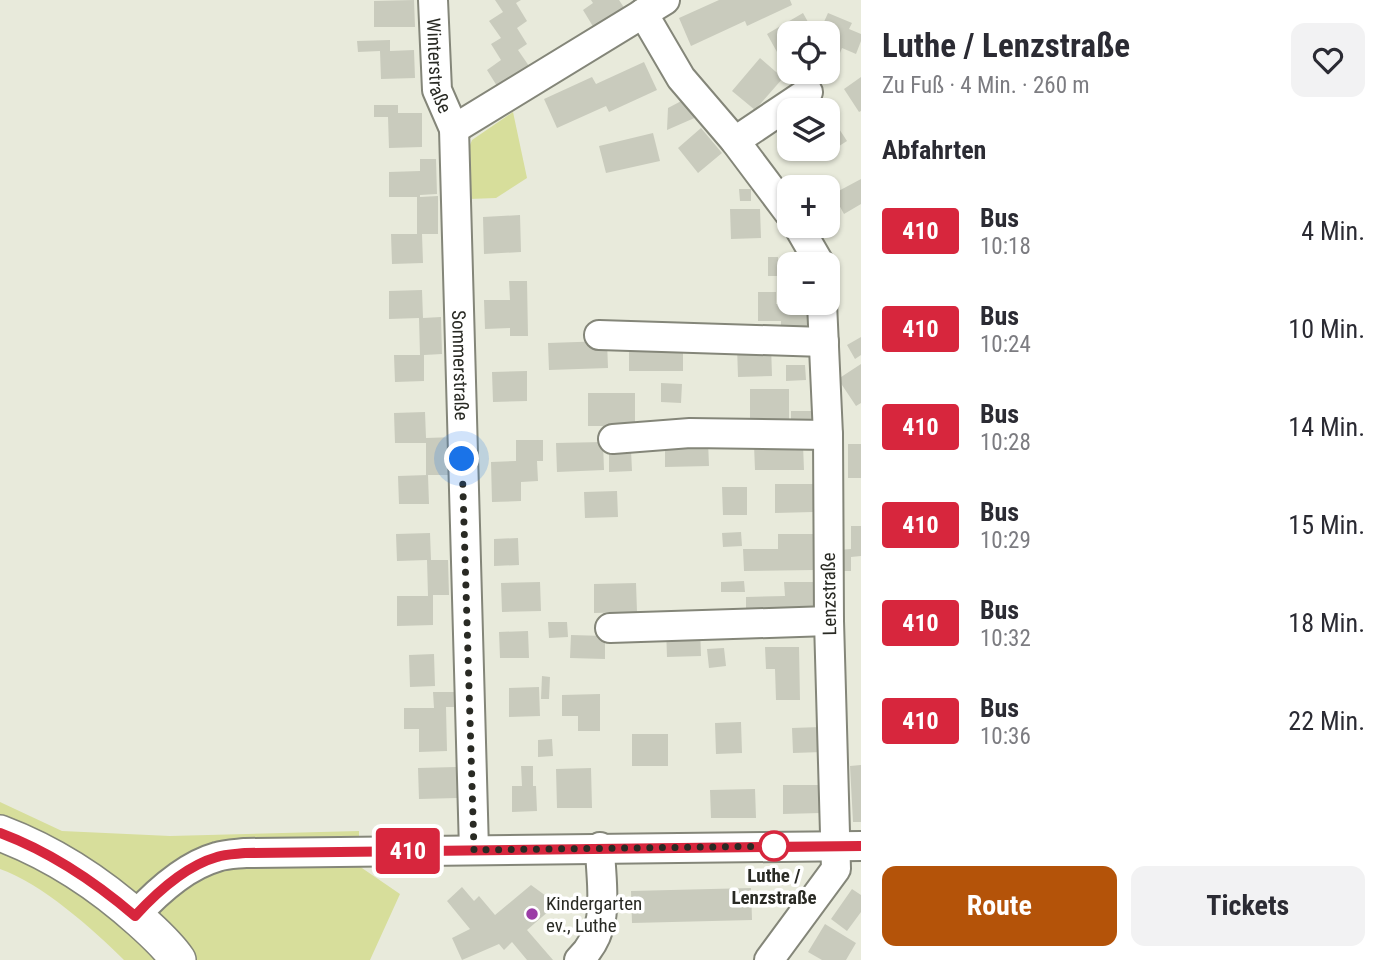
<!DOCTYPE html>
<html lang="de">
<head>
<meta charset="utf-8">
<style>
  body { margin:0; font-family:"Roboto Condensed",sans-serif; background:#f2f2f3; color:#2b2b33; height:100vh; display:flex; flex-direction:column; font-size:26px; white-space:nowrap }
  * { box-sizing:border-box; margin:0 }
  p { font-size:23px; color:#7c7c81 }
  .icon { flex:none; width:38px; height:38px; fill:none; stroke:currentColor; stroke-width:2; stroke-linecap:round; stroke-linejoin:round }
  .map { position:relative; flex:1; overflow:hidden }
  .drawer { display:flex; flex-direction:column; background:#fff; width:525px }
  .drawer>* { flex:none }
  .badge { padding:0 14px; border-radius:5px; font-size:24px; line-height:46px }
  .controls { position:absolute; left:777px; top:21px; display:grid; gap:14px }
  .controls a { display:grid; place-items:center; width:63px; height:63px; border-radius:14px; background:#fff; box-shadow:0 2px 5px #0004; font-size:35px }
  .you { position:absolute; width:35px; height:35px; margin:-18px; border:5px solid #fff; border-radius:50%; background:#1a73e8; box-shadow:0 0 0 10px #1a73e833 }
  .map>.badge { position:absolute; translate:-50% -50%; box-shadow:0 0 0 4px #fff }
  h2 { padding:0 21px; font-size:26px; line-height:63px }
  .round { display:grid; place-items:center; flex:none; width:74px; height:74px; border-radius:14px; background:#f2f2f3 }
  .summary { display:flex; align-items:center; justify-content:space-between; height:119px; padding:0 21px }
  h1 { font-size:33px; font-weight:700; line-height:52px }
  .action { display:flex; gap:14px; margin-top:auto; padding:14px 21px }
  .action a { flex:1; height:80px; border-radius:14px; background:#b45309; color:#fff; font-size:28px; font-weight:700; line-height:80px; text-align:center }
  .action a+a { background:#f2f2f3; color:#2b2b33 }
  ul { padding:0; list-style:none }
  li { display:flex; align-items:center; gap:21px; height:98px; padding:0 21px }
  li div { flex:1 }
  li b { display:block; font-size:26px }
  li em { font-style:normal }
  li .badge { min-width:77px; font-weight:700; text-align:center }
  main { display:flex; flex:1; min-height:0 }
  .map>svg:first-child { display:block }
  .green { fill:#d7de9b }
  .building { fill:#c9cbbd }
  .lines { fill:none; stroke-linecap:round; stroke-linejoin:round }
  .minor-casing { stroke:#848679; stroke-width:32 }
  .major-casing { stroke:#848679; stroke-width:38 }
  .minor { stroke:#fff; stroke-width:28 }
  .major { stroke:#fff; stroke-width:35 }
  .line-casing { stroke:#fff; stroke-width:16 }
  .line { stroke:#d7263d; stroke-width:10 }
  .walk { stroke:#292a24; stroke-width:7; stroke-dasharray:0 12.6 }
  .stop-dot { fill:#fff; stroke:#d7263d; stroke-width:3.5 }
  .poi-dot { fill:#9b3da6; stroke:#fff; stroke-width:2.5 }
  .labels { text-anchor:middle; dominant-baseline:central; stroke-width:7; stroke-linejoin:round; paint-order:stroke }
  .street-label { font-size:19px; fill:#292a24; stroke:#fff }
  .stop-label { font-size:19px; font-weight:bold; fill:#292a24; stroke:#fff }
  .poi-label { font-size:19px; fill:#292a24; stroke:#fff; text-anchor:start }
</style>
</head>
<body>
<main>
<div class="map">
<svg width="861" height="960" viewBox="0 0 861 960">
  <rect width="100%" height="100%" fill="#e8eadb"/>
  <path class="green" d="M513 112 527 178 496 198 469 199 468 150 472 140Z
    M0 802 62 831 170 836 359 831V866L400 894 370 960H124C93 929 41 883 0 869Z"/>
  <path class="building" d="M414 0 415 27H374V1Z
    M495 0H521L516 3 527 21 517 28 527 44 518 50 529 66 497 86 487 70 501 60 491 44 501 38 489 21 503 12Z
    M591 0H619L625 9 594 28 583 10 593 3Z
    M719 0H790L792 5 747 26 745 21 691 46 679 18Z
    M803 13 813 31 810 33H789V45L777 52 767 34Z
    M828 13 852 23 849 29 861 34V41L856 54 842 48 838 58 828 54V33H819Z
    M390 40V51L414 50 415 78 381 79 380 51 358 52 357 41Z
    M760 58 783 78 755 110 732 91Z
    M644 62 657 90 609 112 606 106 557 128 544 99 592 77 596 84Z
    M861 77V111L859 112 844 89Z
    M689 97 699 116 667 130 668 108Z
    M374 105H398V113H422V147L389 148 388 117H374Z
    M828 112 847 141 825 155 821 149H828Z
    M701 128 722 153 698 173 678 148Z
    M653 133 660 161 606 173 599 146Z
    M420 159H436L437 194 420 195V197L438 196V234H422L423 263 392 264 391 234H417V197H389V172L420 171Z
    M861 179V204L844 214 833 194Z
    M739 189H751V201H740Z
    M730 209H760L761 238 731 239Z
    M520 215 521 252 484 254 483 217Z
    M768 257H778V276H768Z
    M781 263H789V280H781Z
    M509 281H527L528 336H510V328L485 329 484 300H510Z
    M422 290 423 318 441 317 442 354 424 355V381L395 382 394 355H420L419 318 389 319V291Z
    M758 292H776V304H813V328H781V321H758Z
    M861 337V355L855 359 847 345Z
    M607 341 608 368 549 370 548 343Z
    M629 343H683V371H629Z
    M771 345 772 376 738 377 737 346Z
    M861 364V403L856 406 838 379Z
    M786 365H805L806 380 786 381Z
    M527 371V401L493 402 492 372Z
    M661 383 682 384 681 403 661 402Z
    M750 389H789V420H750Z
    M588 393H635V426H588Z
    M791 411H814V429H791Z
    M425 412 426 438 455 437V475H426V443H395L394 413Z
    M516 440H543V461H537L538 481 521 482V501L492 502 491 462 516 461Z
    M708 441 709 466 665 467V442Z
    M603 442 604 470 557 472 556 443Z
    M848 444H861V478H848Z
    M754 445H803L804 470H755Z
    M609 450H631L632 471 609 472Z
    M428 475 429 504H399L398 476Z
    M775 484H813V512L775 513Z
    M722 487H747V515H723Z
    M617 491 618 517 585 518 584 492Z
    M851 526H861V556L851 557V571H839L838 550 851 549Z
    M741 532 742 546 723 547 722 533Z
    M430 533 431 560H448L449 595H433V625L397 626V596H428L427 560 397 561 396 534Z
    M778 534H814V570L744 571 743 549H778Z
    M518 538 519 565 494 566V539Z
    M744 581 745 592H721V582Z
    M540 582 541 611 502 612 501 583Z
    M784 582H814L815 616 746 618V597L785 596Z
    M636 583 637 612 594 613V584Z
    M548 622H567L568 637 549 638Z
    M700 626 701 656 667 657 666 627Z
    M528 631 529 658H500L499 632Z
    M571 635 605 636V659L570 658Z
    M765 647H799L800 700H776L775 669H766Z
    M724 648 726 666 709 668 707 649Z
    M434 654 435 686 410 687 409 655Z
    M542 676 550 677 549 699H541Z
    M539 687 540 716 509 717V688Z
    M433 692H454V707H446L447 751 419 752V729H404V708H434Z
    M600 694V731H578V716H562V695Z
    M741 722 742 753 716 754 715 723Z
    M821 727 822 752 793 753 792 728Z
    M632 734H668V766H632Z
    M552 739 553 756 538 757V740Z
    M861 765V822H853L850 766Z
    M521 766H533V786H536L537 811 512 812V786H522Z
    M456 767 457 798 419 799 418 768Z
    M591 768 592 808H557L556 769Z
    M783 785H820V813L783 814Z
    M755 789 756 818H711L710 790Z
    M531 885 557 904 527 930 553 960H527L512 942 504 950 499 944 462 960 452 938 470 929 447 901 462 887 474 901 479 896 495 915Z
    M751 888 752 920 632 923 631 891Z
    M852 889 861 895V912L847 931 831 919Z
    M825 924 856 943 846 960H822L808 952Z"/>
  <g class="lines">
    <g class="minor-casing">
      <g id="minor">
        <path id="s1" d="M433 0 437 90 454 129 474 850"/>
        <path d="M643 13 681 78 735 141 789 213"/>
        <path d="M454 129 665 0"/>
        <path d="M735 141 808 92"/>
        <path d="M798 226 820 264"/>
        <path d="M599 335 824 342"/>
        <path d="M613 439 690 433 828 435"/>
        <path d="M610 628 829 621"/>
        <path d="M135 916C157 892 185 866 217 857 226 854 236 854 245 853L861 846"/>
        <path d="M579 960C612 928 601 890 600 847"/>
        <path d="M769 960 836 869 829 621 828 435 822 303"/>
      </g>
    </g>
    <g class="major-casing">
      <path id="major" d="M0 833C53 853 99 883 141 921 154 933 168 945 178 960"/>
    </g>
    <use href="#minor" class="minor"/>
    <use href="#major" class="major"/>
  </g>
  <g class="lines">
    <g class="line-casing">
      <path id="line" d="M0 833C51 852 94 881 135 916 157 892 185 866 217 857 225 854 236 854 245 853L861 846"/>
    </g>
    <use href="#line" class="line"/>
    <path class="walk" d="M462 459 474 850 783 846H774"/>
  </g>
  <circle class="stop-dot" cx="774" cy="846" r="14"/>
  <circle class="poi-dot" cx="532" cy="914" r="7"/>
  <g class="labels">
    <g class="street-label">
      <text stroke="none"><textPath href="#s1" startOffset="66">Winterstraße</textPath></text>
      <text stroke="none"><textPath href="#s1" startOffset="369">Sommerstraße</textPath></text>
      <text transform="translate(829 594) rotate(-91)">Lenzstraße</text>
    </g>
    <g class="stop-label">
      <text x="774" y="875">Luthe /<tspan x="774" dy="22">Lenzstraße</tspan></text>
    </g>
    <g class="poi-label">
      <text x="546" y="903">Kindergarten<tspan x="546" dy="22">ev., Luthe</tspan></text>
    </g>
  </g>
</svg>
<div class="controls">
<a><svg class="icon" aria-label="locate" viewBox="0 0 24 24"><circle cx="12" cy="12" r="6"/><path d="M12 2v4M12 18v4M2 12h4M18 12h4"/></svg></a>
<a><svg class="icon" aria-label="layers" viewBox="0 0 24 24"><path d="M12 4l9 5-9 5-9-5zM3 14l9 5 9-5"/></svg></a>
<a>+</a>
<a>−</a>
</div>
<div class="you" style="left:462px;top:459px"></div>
<b class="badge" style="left:408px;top:851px;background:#d7263d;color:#fff">410</b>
</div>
<section class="drawer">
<div class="summary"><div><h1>Luthe / Lenzstraße</h1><p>Zu Fuß · 4 Min. · 260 m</p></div><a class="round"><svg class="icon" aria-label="heart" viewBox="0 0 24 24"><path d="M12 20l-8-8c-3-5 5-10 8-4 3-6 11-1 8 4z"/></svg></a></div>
<h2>Abfahrten</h2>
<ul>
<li><span class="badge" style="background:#d7263d;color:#fff">410</span><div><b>Bus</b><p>10:18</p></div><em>4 Min.</em></li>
<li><span class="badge" style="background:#d7263d;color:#fff">410</span><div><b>Bus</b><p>10:24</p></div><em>10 Min.</em></li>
<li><span class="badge" style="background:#d7263d;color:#fff">410</span><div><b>Bus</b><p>10:28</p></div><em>14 Min.</em></li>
<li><span class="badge" style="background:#d7263d;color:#fff">410</span><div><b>Bus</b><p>10:29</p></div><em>15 Min.</em></li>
<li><span class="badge" style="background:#d7263d;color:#fff">410</span><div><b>Bus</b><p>10:32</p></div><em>18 Min.</em></li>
<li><span class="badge" style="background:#d7263d;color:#fff">410</span><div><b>Bus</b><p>10:36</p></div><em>22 Min.</em></li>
</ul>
<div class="action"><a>Route</a><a>Tickets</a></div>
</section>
</main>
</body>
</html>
